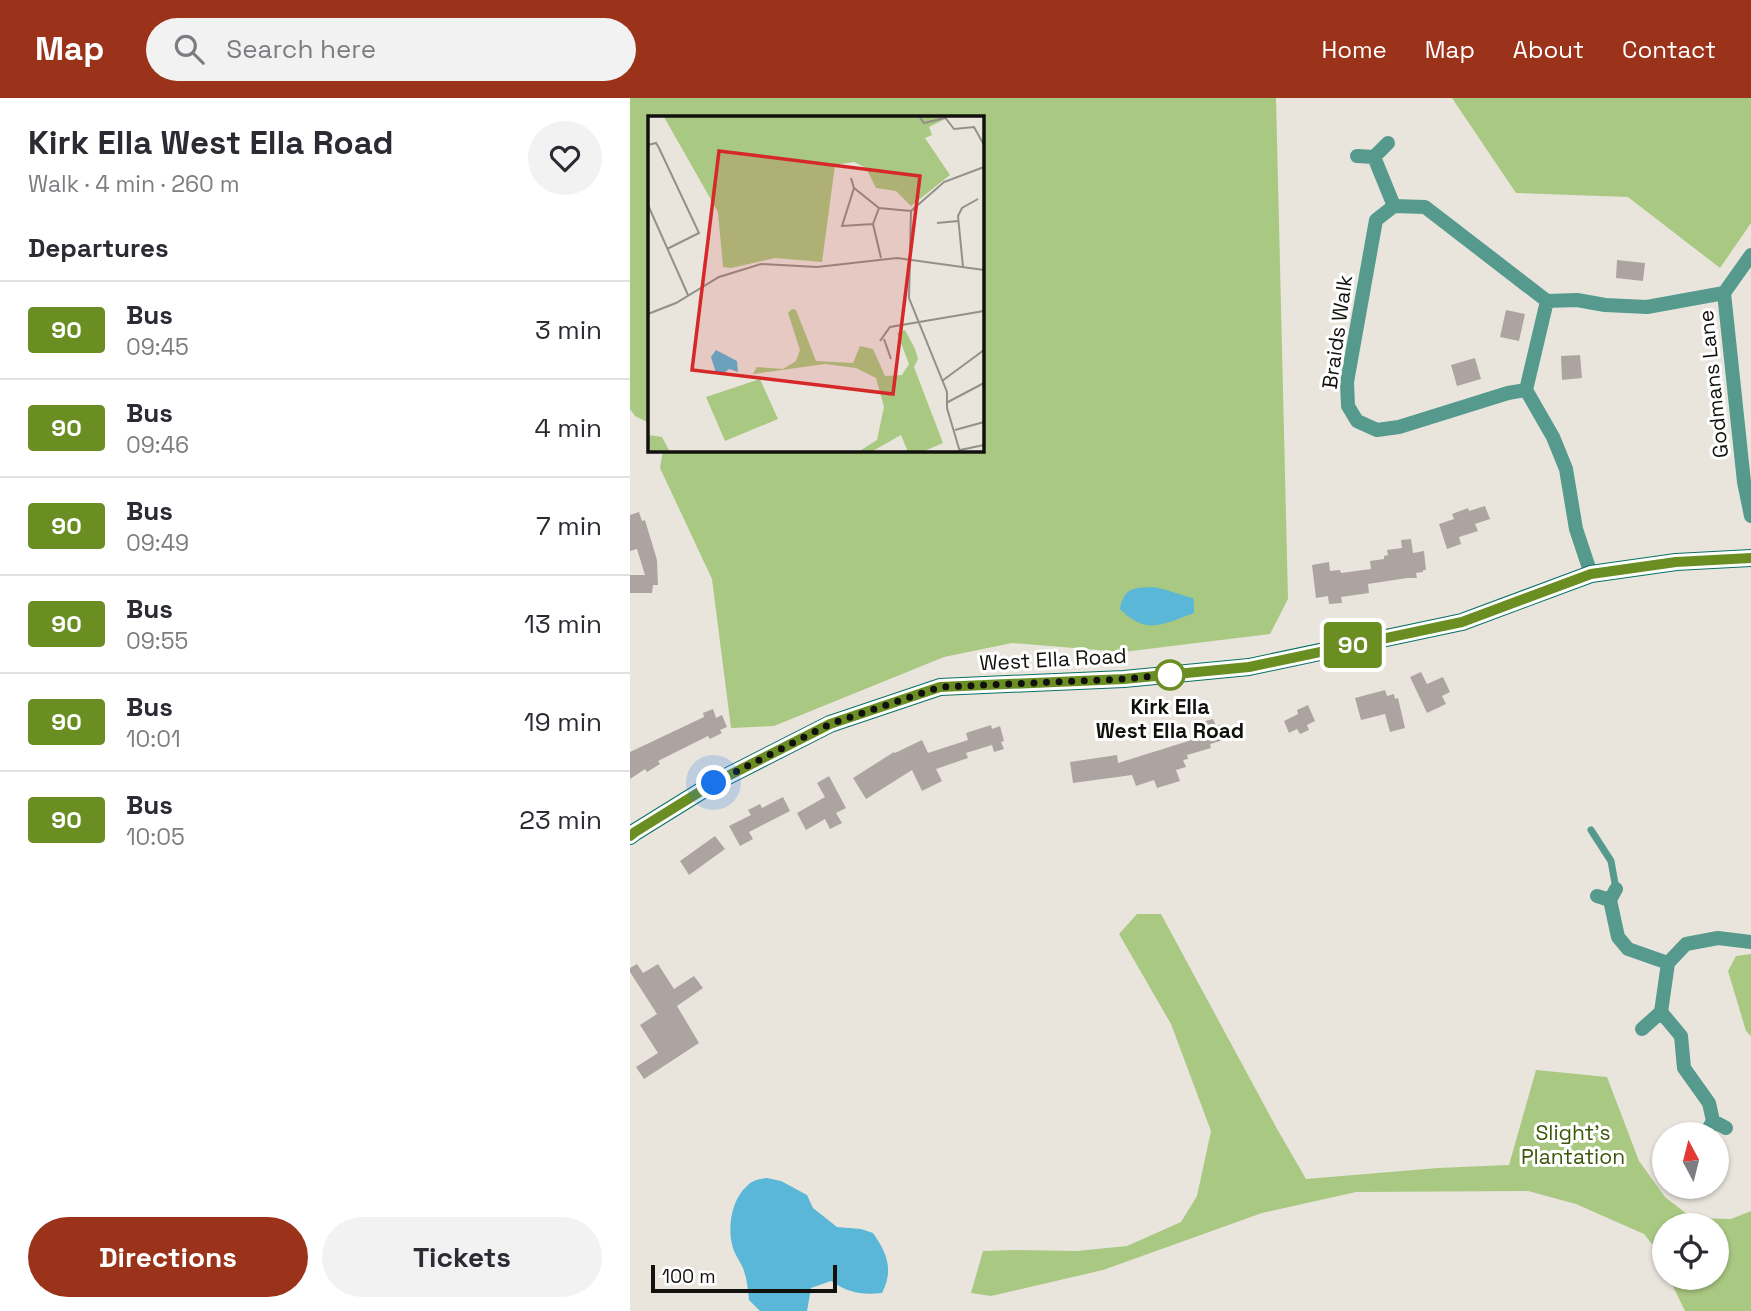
<!DOCTYPE html>
<html lang="en">
<head>
<meta charset="utf-8">
<style>
  body { margin:0; font-family:"Space Grotesk",sans-serif; background:#f2f2f3; color:#2b2b33; height:100vh; display:flex; flex-direction:column; font-size:26px; white-space:nowrap }
  * { box-sizing:border-box; margin:0 }
  p { font-size:23px; color:#7c7c81 }
  .icon { flex:none; width:38px; height:38px; fill:none; stroke:currentColor; stroke-width:2; stroke-linecap:round; stroke-linejoin:round }
  .map { position:relative; flex:1; overflow:hidden }
  .drawer { display:flex; flex-direction:column; background:#fff; width:630px }
  .drawer>* { flex:none }
  .badge { padding:0 14px; border-radius:5px; font-size:24px; line-height:46px }
  .needle { width:46px; rotate:353deg }
  .fabs { position:absolute; left:1022px; top:1024px; display:grid; gap:14px }
  .fabs a { display:grid; place-items:center; width:77px; height:77px; border-radius:50%; background:#fff; box-shadow:0 2px 5px #0004; font-size:35px }
  .scale { position:absolute; left:21px; bottom:18px; width:186px; box-sizing:border-box; padding-left:7px; border:4px solid #12110e; border-top:0; font-size:19px; line-height:24px; white-space:nowrap; color:#12110e; -webkit-text-stroke:5px #fff; paint-order:stroke }
  .you { position:absolute; width:35px; height:35px; margin:-18px; border:5px solid #fff; border-radius:50%; background:#1a73e8; box-shadow:0 0 0 10px #1a73e833 }
  .map>.badge { position:absolute; translate:-50% -50%; box-shadow:0 0 0 4px #fff }
  h2 { padding:0 28px; font-size:26px; line-height:63px }
  .round { display:grid; place-items:center; flex:none; width:74px; height:74px; border-radius:37px; background:#f2f2f3 }
  .overview { display:flex; align-items:center; justify-content:space-between; height:119px; padding:0 28px }
  h1 { font-size:33px; font-weight:600; line-height:52px }
  .cta { display:flex; gap:14px; margin-top:auto; padding:14px 28px }
  .cta a { flex:1; height:80px; border-radius:42px; background:#9b331a; color:#fff; font-size:28px; font-weight:600; line-height:80px; text-align:center }
  .cta a+a { background:#f2f2f3; color:#2b2b33 }
  ul { padding:0; list-style:none }
  li { display:flex; align-items:center; gap:21px; height:98px; padding:0 28px; border-top:2px solid #e1e1e2 }
  li div { flex:1 }
  li b { display:block; font-size:26px }
  li em { font-style:normal }
  li .badge { min-width:77px; font-weight:700; text-align:center }
  header { display:flex; align-items:center; gap:42px; box-sizing:border-box; height:98px; padding:0 35px; background:#9b331a; color:#fff }
  header strong { font-size:33px }
  nav { display:flex; gap:38px; margin-inline-start:auto; font-size:24px }
  .search { width:490px; height:63px; background:#f2f2f3; display:flex; align-items:center; gap:18px; box-sizing:border-box; padding:0 24px; border-radius:38px; color:#7c7c81; font-size:26px }
  main { display:flex; flex:1; min-height:0 }
  .map>svg:first-child { display:block }
  .green { fill:#a9c882 }
  .water { fill:#5ab7d7 }
  .building { fill:#ada4a1 }
  .lines { fill:none; stroke-linecap:round; stroke-linejoin:round }
  .lane { stroke:#569a8e; stroke-width:7 }
  .street { stroke:#569a8e; stroke-width:14 }
  .secondary { stroke:#097164; stroke-width:18 }
  .line-casing { stroke:#fff; stroke-width:16 }
  .line { stroke:#6b8e23; stroke-width:10 }
  .walk { stroke:#12110e; stroke-width:7; stroke-dasharray:0 12.6 }
  .stop-dot { fill:#fff; stroke:#6b8e23; stroke-width:3.5 }
  .labels { text-anchor:middle; dominant-baseline:central; stroke-width:6; stroke-linejoin:round; paint-order:stroke }
  .street-label { font-size:21px; fill:#12110e; stroke:#fff }
  .stop-label { font-size:21px; font-weight:bold; fill:#12110e; stroke:#fff }
  .park-label { font-size:21px; fill:#3b5608; stroke:#fff }
  .inset-road { fill:none; stroke:#93908a; stroke-width:2 }
  .view { fill:#d62828; fill-opacity:0.15; stroke:#d62828; stroke-width:3.5 }
  .inset-edge { fill:none; stroke:#12110e; stroke-width:3.5 }
</style>
</head>
<body>
<header>
<strong>Map</strong>
<div class="search"><svg class="icon" aria-label="search" viewBox="0 0 24 24"><circle cx="10" cy="10" r="6"/><path d="M15 15l6 6"/></svg>Search here</div>
<nav><a>Home</a><a>Map</a><a>About</a><a>Contact</a></nav>
</header>
<main>
<section class="drawer">
<div class="overview"><div><h1>Kirk Ella West Ella Road</h1><p>Walk · 4 min · 260 m</p></div><a class="round"><svg class="icon" aria-label="heart" viewBox="0 0 24 24"><path d="M12 20l-8-8c-3-5 5-10 8-4 3-6 11-1 8 4z"/></svg></a></div>
<h2>Departures</h2>
<ul>
<li><span class="badge" style="background:#6b8e23;color:#fff">90</span><div><b>Bus</b><p>09:45</p></div><em>3 min</em></li>
<li><span class="badge" style="background:#6b8e23;color:#fff">90</span><div><b>Bus</b><p>09:46</p></div><em>4 min</em></li>
<li><span class="badge" style="background:#6b8e23;color:#fff">90</span><div><b>Bus</b><p>09:49</p></div><em>7 min</em></li>
<li><span class="badge" style="background:#6b8e23;color:#fff">90</span><div><b>Bus</b><p>09:55</p></div><em>13 min</em></li>
<li><span class="badge" style="background:#6b8e23;color:#fff">90</span><div><b>Bus</b><p>10:01</p></div><em>19 min</em></li>
<li><span class="badge" style="background:#6b8e23;color:#fff">90</span><div><b>Bus</b><p>10:05</p></div><em>23 min</em></li>
</ul>
<div class="cta"><a>Directions</a><a>Tickets</a></div>
</section>
<div class="map">
<svg width="1121" height="1213" viewBox="0 0 1121 1213">
  <rect width="100%" height="100%" fill="#e9e5dd"/>
  <path class="green" d="M0 0H646L658 501 640 536 493 554 382 545 314 559 144 628 101 630 82 481 30 370 33 352H352V19H19V325L5 318 0 311Z
    M822 0H1121V125L1090 170 998 99 886 95Z
    M507 816H531L646 1029 676 1081 808 1070 879 1067 906 972 977 979 1009 1063 1035 1099 1062 1120 1101 1121 1121 1113V1213H1055L1039 1180H1087V1127H1034V1169L1026 1151 1014 1136 946 1106 898 1093 726 1094 632 1115 473 1172 361 1198 341 1195 353 1153 385 1152 447 1153 497 1148 551 1124 567 1098 581 1033 541 926 489 836Z
    M1121 856V938L1116 933 1098 873 1106 858Z"/>
  <path class="water" d="M523 489C537 491 549 497 563 500L564 504V515C533 526 517 538 490 511 494 489 504 490 523 489Z
    M137 1080 151 1083 177 1097 183 1110 207 1129 231 1131 243 1135C257 1155 264 1172 252 1195 231 1197 219 1195 201 1183L181 1190 177 1213H130L119 1202C118 1191 117 1181 113 1170 110 1163 105 1157 103 1150 97 1131 101 1102 117 1088 122 1082 129 1081 137 1080Z"/>
  <path class="building" d="M987 162 1015 165 1013 183 986 180Z
    M876 212 895 216 889 243 870 239Z
    M950 257 952 280 932 282 931 258Z
    M845 260 851 281 827 288 821 267Z
    M855 408 860 421 845 426 848 433 829 439 831 446 817 451 809 426 824 421 822 416 838 410 839 413Z
    M9 414 12 423 15 422 27 462 28 487H23L22 495H0V477H15L7 451 0 453V417Z
    M781 441 783 455 794 453 796 472H793V474L786 475 787 480H777L738 486 739 495 711 499 712 505 699 506 698 498 686 500 682 467 699 464 700 473 710 472 711 475 741 471 740 463 754 461V458L758 457 757 452 772 450 771 442Z
    M791 574 797 586 813 579 820 594 812 598 816 606 797 615 780 579Z
    M755 592 757 598 764 596 765 601 768 600 775 630 760 634 755 616 731 622 725 600Z
    M678 607 685 623 677 627 679 632 670 636 667 631 659 635 654 623 668 616 667 612Z
    M83 611 86 620 92 617 97 629 90 632 92 635 80 641 78 638 28 663 30 666 17 674 15 671 0 681V654L74 619 73 615Z
    M583 621 586 628 592 626 597 641 580 646 581 650 557 657 558 661 553 662 556 669 546 672 550 683 527 690 524 682 506 688 502 677 443 685 440 664 487 657 488 665 568 640 565 631 574 628 572 624Z
    M361 627 362 631 370 628 374 643 371 644 374 651 364 654 362 647 336 655 338 660 306 671 312 683 292 693 282 672 236 701 223 680 264 654 265 655 292 642 298 655 338 642 336 635Z
    M199 678 216 710 206 715 212 725 200 731 195 721 176 732 167 715 195 699 187 685Z
    M153 699 160 713 119 734 123 741 110 748 99 728 121 717 118 712 130 706 132 710Z
    M85 738 95 751 59 777 50 763Z
    M7 866 13 875 28 866 44 891 64 878 73 890 47 908 69 945 14 981 6 969 28 955 10 927 27 916 0 874V870Z"/>
  <g class="lines">
    <path class="lane" d="M961 732 981 763 986 791"/>
    <path class="street" d="M727 58 744 59 758 45
      M744 59 764 108 795 109 917 203 947 202 975 207 1017 209 1094 195
      M764 108 746 122 717 284 718 308 727 323 747 332 769 329 878 295 896 292
      M1121 157 1094 195 1114 384 1121 418
      M917 203 896 292 923 339 936 371 946 431 961 476
      M967 798 980 802 986 791
      M980 802 988 839 998 851 1038 865
      M1031 914 1051 938 1054 970 1079 1005 1083 1023
      M1012 931 1031 914 1038 865 1056 846 1088 840 1121 844
      M1076 1035 1083 1023 1096 1030"/>
    <path class="secondary" d="M0 738 5 734 84 685 200 626 310 589 494 581 619 569 832 524 961 476 1046 464 1121 460"/>
  </g>
  <g class="lines">
    <g class="line-casing">
      <path id="line" d="M0 738 5 734 84 685 200 626 310 589 494 581 619 569 832 524 961 476 1046 464 1121 460"/>
    </g>
    <use href="#line" class="line"/>
    <path class="walk" d="M84 685 200 626 310 589 494 581 544 576 540 577"/>
  </g>
  <circle class="stop-dot" cx="540" cy="577" r="14"/>
  <g class="labels">
    <g class="street-label">
      <text transform="translate(707 234) rotate(-82)">Braids Walk</text>
      <text transform="translate(1083 286) rotate(-96)">Godmans Lane</text>
      <text transform="translate(423 561) rotate(-3)">West Ella Road</text>
    </g>
    <g class="stop-label">
      <text x="540" y="608">Kirk Ella<tspan x="540" dy="24">West Ella Road</tspan></text>
    </g>
    <g class="park-label">
      <text x="943" y="1034">Slight's<tspan x="943" dy="24">Plantation</tspan></text>
    </g>
  </g>
  <g transform="translate(18 18)">
    <rect width="336" height="336" fill="#e9e5dd"/>
    <path d="M292 0 295 4 281 11 284 19 277 22 302 59 263 90 248 75 228 72 218 52 206 46 187 49 174 146 127 142 83 152 75 151 70 96 16 1ZM144 193 148 194 168 245 205 247 212 230 225 233 237 260 254 259 261 248 249 217 257 214 267 233 270 243 266 251 295 327 274 336H260L253 319 223 336H210L229 324 236 291 228 262 208 252 177 248 105 258 109 251 135 253 148 245 152 234 140 197ZM112 263 130 303 77 325 58 281ZM0 319 14 321 22 336H0Z" fill="#a9c882"/>
    <path d="M68 234 89 245 90 256 81 253 74 259 68 257 63 241Z" fill="#5ab7d7"/>
    <path class="inset-road" d="M271 0 276 7 297 2M296 0 306 13 326 11 336 29M0 29 8 27 11 32 51 117 19 133M203 62 206 72 231 92 263 95M206 72 194 110 225 108M0 89 40 179M231 92 225 108 233 142M289 107 310 105M315 151 310 100 314 92 330 83M0 198 28 187 71 161 113 148 169 151 249 142 336 154M236 223 243 243M232 225 242 211 336 195M294 265 336 234M298 287 336 267M307 314 336 306M312 334 336 329M312 336 299 292V276L261 182 263 95 296 66 336 51"/>
    <path class="view" d="M71 35 272 60 245 278 44 254Z"/>
    <rect width="336" height="336" class="inset-edge"/>
  </g>
</svg>
<div class="fabs">
<a><svg class="needle" viewBox="-14 -14 28 28"><path d="M0-13l5 13h-10z" fill="#e53935"/><path d="M0 13l5-13h-10z" fill="#7c7c81"/></svg></a>
<a><svg class="icon" aria-label="locate" viewBox="0 0 24 24"><circle cx="12" cy="12" r="6"/><path d="M12 2v4M12 18v4M2 12h4M18 12h4"/></svg></a>
</div>
<div class="scale">100 m</div>
<div class="you" style="left:84px;top:685px"></div>
<b class="badge" style="left:723px;top:547px;background:#6b8e23;color:#fff">90</b>
</div>
</main>
</body>
</html>
